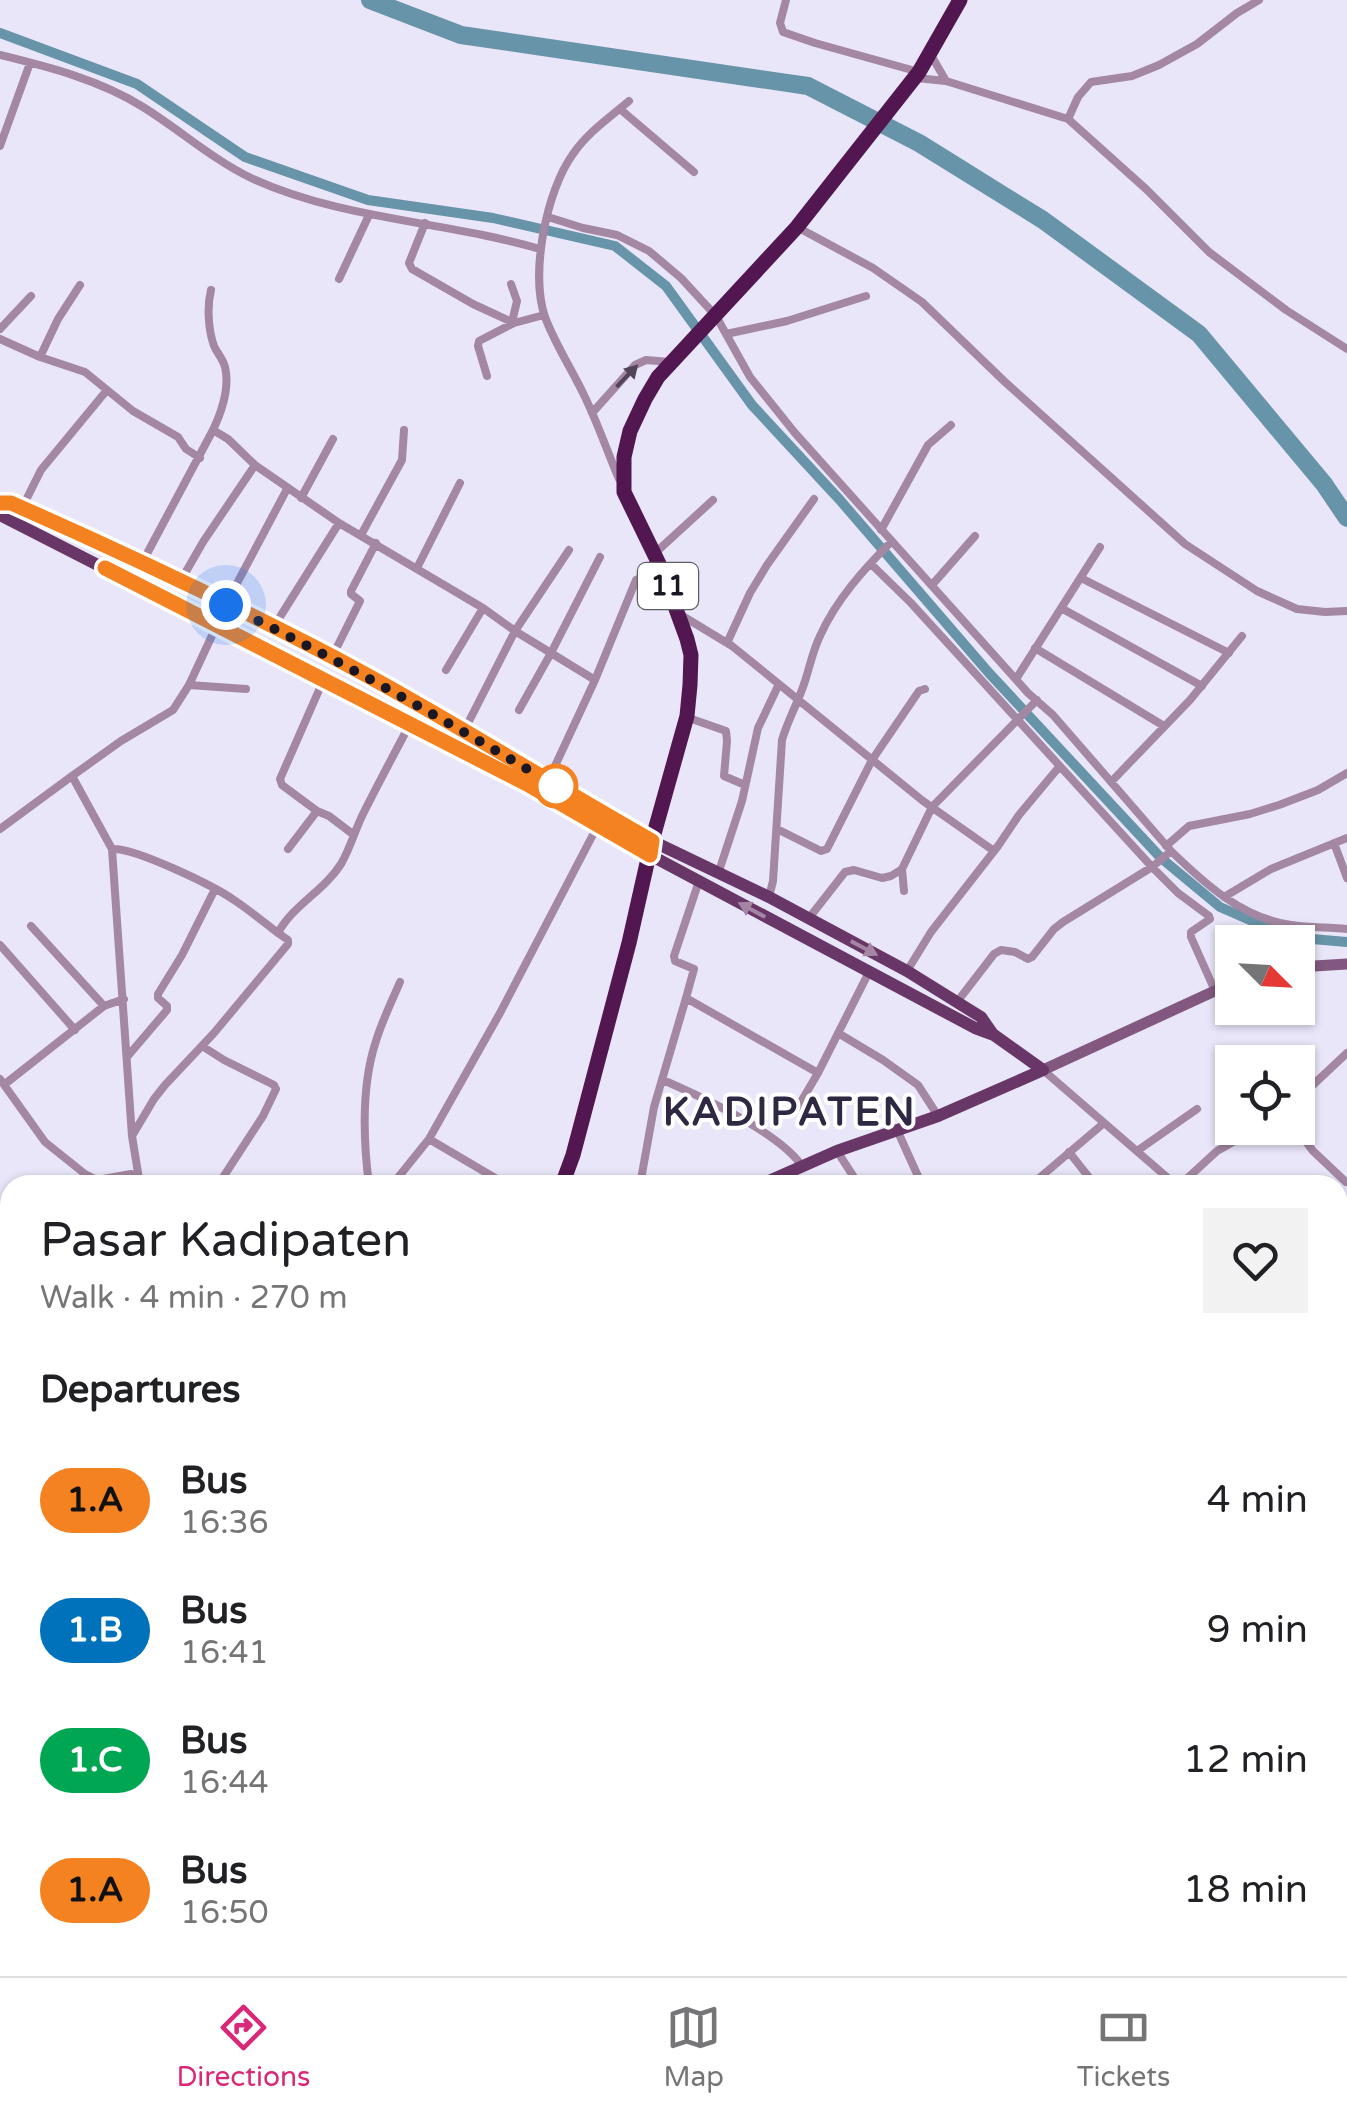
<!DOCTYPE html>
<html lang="en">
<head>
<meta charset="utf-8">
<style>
  body { margin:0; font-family:"Varela Round",sans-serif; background:#f2f2f2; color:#202124; height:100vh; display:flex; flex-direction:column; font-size:38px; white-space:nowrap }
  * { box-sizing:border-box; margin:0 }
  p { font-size:32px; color:#757577 }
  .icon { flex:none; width:55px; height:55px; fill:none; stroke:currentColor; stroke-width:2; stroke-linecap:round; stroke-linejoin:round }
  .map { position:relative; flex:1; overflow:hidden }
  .sheet { position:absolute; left:0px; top:1175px; width:1348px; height:802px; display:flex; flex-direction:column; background:#fff; border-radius:30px 30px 0 0; box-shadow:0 2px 8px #0004 }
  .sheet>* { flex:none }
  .badge { padding:0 20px; border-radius:32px; font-size:35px; line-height:65px }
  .needle { width:65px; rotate:114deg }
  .buttons { position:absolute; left:1215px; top:925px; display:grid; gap:20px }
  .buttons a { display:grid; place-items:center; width:100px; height:100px; border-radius:0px; background:#fff; box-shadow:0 2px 8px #0004; font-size:50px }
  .you { position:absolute; width:50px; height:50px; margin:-25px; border:8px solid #fff; border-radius:50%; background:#1a73e8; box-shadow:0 0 0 15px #1a73e833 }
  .map>.badge { position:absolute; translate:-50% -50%; box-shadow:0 0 0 5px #fff }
  h2 { padding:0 40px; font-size:38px; line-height:90px }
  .round { display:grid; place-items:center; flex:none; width:105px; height:105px; border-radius:0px; background:#f2f2f2 }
  .headline { display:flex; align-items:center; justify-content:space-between; height:170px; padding:0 40px }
  h1 { font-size:48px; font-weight:600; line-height:75px }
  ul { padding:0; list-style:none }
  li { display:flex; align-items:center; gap:30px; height:130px; padding:0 40px }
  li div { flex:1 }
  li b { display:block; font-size:38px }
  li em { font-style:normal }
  li .badge { min-width:110px; font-weight:700; text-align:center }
  .dock { display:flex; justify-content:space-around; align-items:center; height:140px; border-top:2px solid #e0e0e0; background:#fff; font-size:28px; color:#757577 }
  .dock a { display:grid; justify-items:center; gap:5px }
  .dock .on { color:#db2777 }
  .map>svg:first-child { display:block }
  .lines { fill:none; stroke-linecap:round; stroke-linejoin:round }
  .canal { stroke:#6794a8; stroke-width:10 }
  .river { stroke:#6794a8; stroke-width:18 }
  .street { stroke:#a487a2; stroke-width:8 }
  .secondary { stroke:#825880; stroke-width:11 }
  .primary { stroke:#683667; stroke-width:12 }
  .highway { stroke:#521651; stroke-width:15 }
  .oneway { fill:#514456 }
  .oneway2 { fill:#a486a4 }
  .line-casing { stroke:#fff; stroke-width:22 }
  .line { stroke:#f58220; stroke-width:15 }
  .walk { stroke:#1a1824; stroke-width:10; stroke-dasharray:0 18 }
  .stop-dot { fill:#fff; stroke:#f58220; stroke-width:5 }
  .labels { text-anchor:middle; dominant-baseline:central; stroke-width:8; stroke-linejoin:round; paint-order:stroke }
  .shield { fill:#fff; stroke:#5f5d66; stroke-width:2.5 }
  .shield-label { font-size:28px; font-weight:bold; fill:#1a1824 }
  .district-label { font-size:40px; font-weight:bold; letter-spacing:2.5px; fill:#2e2842; stroke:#fff }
</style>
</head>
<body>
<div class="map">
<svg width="1347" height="1976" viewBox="0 0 1347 1976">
  <rect width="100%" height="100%" fill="#e9e6fa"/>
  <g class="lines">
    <path class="canal" d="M0 33 137 84 245 157 368 200 493 218 615 246 666 286 752 405 839 499 989 673 1161 858 1220 907 1289 937 1347 942
      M1338 1332 1347 1321
      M1287 1976 1293 1968"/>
    <path class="river" d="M370 0 461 35 808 86 919 143 1043 220 1199 334 1324 484 1347 518
      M1338 1853 1347 1848"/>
    <path class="street" d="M786 0 780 23 783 32 815 43 919 72
      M0 55C49 67 100 80 143 107 180 130 212 159 251 178 342 220 445 221 540 249
      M931 55 946 81
      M916 78 946 81 1068 119 1146 189 1209 252 1286 310 1347 349
      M620 109 694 172
      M1068 119 1078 97 1091 82 1132 76 1159 65 1197 44 1237 13 1259 0
      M0 146 30 63
      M548 217 583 228 617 235 649 251 681 278 716 316 750 377 795 433 1028 693 1053 715 1171 851C1205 884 1242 918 1291 925 1309 928 1329 927 1347 929
      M425 223 409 263 412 269 473 304 514 323 544 315
      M797 227 873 268 922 302 1005 382 1185 544 1257 591 1297 609 1325 612 1347 611
      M339 279 369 215
      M511 284 517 301 512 322
      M211 290C207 306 208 329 214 346 217 353 223 359 225 367 230 388 222 411 213 430
      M0 329 31 296
      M726 334 787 321 866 296
      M0 339 40 357 85 372 133 411 178 437 186 449 200 458
      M40 357 58 319 80 285
      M487 376 478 346 479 341 514 323
      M592 413 635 365 646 360 670 362
      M619 479C607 451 597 421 583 393 571 368 555 344 545 317 530 274 546 191 573 154 587 133 610 117 629 101
      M301 498 333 439
      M22 508 41 470 107 390
      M881 530 928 445 951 425
      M361 535 402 460 404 430
      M654 554 713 500
      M142 563 213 430 228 439 255 465 339 523 483 608 515 631 595 680
      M871 564 911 603 1152 867 1178 893 1209 916 1210 919 1191 932V937L1215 991
      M417 568 460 483
      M1081 578 1229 653
      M180 582 203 542 255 465
      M932 585 975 536
      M226 604 287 489
      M1061 608 1202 686
      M681 615 732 646 923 801 994 851
      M273 628 339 523
      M727 643 750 593 767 565 814 499
      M1035 648 1164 726
      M332 657 360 601 351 594V591L376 543
      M446 670 483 608
      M1016 679 1100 547
      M189 685 246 689
      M519 710 551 653 600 557
      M686 717 726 731 727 741 724 776 745 785
      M464 731 515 631 569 550
      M548 781 595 680 636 580 643 577 666 582
      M1111 782 1190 700 1242 636
      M317 811 329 816 354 835
      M0 829 72 776
      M777 829 821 851 827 849 872 760 919 691 925 689
      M1334 843 1347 878
      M1166 846 1189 826 1250 814 1279 805 1318 790 1347 773
      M112 849C134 847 214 886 234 900 249 910 264 922 278 933
      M288 849 317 811 282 785 280 779 323 681
      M902 869 904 891
      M719 871 742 801 758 728 779 684
      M769 897 773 881 782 740C788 719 799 701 805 681 810 666 813 650 820 636 836 600 864 569 891 542
      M1224 897 1271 869 1347 838
      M809 918 845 872 854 870 882 878 891 876 902 869 932 807 1037 700
      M31 926 104 1006
      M0 945 75 1030
      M907 971 931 932 998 846 1019 815 1059 767
      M686 998 694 969 675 961 674 956 699 881
      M957 1002 994 954 1001 950 1015 952 1028 959 1032 957 1054 929 1063 922 1152 867 1171 851
      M838 1033 883 1060 918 1085 938 1116
      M202 1046 224 1060 274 1085 276 1089 263 1116 218 1185
      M127 1057 167 1010V1006L158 998V994L182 955 215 889
      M1043 1070 1176 1185
      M0 1079 45 1142 85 1174 97 1180 131 1174
      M663 1080C702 1097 779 1132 802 1166
      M5 1084 104 1006 124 999
      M1298 1099 1347 1053
      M798 1107 818 1073
      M1296 1128 1313 1151 1346 1182
      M898 1132 922 1185
      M132 1136 154 1099 165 1085 214 1033 288 944V940L278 933C293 905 324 891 341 864 350 849 355 830 363 814 378 784 394 754 410 724
      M429 1139 507 1185
      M837 1151 859 1185
      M1137 1151 1197 1109
      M1069 1152 1095 1185
      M140 1185 132 1136 112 849 72 776 121 741 173 710 189 685 216 627
      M369 1185C363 1138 361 1086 376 1041 382 1021 392 1001 400 982
      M392 1185 429 1139 500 1013 598 825
      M640 1185 654 1107 686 998 818 1073 870 970
      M1031 1185 1104 1123
      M1153 1185 1164 1175
      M1180 1185 1217 1151 1258 1128
      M1338 1309 1347 1296
      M1338 1325 1347 1334
      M1338 1353 1347 1340
      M0 1411 10 1395
      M1338 1428 1347 1436
      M0 1462 10 1455
      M1338 1516 1347 1524
      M6 1534 10 1526
      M1338 1564 1347 1572
      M0 1695 10 1702
      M1338 1726 1347 1733
      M1338 1768 1347 1776
      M1338 1820 1347 1816
      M0 1840 10 1842
      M505 1968 519 1976 523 1968
      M836 1968 841 1976
      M381 1976 388 1970 399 1968
      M471 1976 473 1968
      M661 1976 667 1968
      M766 1976 769 1968
      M1272 1976 1277 1968
      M1300 1976 1305 1968"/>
    <path class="secondary" d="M1298 967 1347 964
      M1043 1070 1232 983"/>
    <path class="primary" d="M0 503H11L114 549 315 648 433 713 652 841 769 897 907 971 981 1017 992 1033
      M0 515 527 784 650 855 975 1028 994 1035 1043 1070
      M760 1185 837 1151 938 1116 1043 1070"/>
    <path class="highway" d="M562 1185 573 1155 629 943 652 841 687 716 690 685 691 655 687 639 661 568 624 492V457L630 431 645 399 658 377 797 227 919 72 960 0
      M80 1976 81 1968"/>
  </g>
  <defs><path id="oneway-solid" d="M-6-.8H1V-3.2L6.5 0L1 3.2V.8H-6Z" transform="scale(2.5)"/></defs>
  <use class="oneway" href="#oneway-solid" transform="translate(627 376) rotate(-46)"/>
  <g class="oneway2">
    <use href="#oneway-solid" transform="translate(752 910) rotate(-152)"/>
    <use href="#oneway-solid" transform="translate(864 948) rotate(28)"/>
  </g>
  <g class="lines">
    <g class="line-casing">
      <path id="line" d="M0 503H11C113 548 215 596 314 647 430 707 539 777 652 841L650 855 527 784 105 568"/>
    </g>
    <use href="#line" class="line"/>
    <path class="walk" d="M226 605C340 660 448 722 556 786"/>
  </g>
  <circle class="stop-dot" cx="556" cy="786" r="20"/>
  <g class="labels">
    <rect class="shield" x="638" y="563" width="60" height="46" rx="8"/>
    <g class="shield-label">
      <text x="668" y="586">11</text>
    </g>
    <g class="district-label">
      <text x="790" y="1112">KADIPATEN</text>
    </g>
  </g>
</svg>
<div class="buttons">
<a><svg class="needle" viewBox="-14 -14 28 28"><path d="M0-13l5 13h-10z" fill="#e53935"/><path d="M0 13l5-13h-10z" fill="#757577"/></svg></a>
<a><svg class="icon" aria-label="locate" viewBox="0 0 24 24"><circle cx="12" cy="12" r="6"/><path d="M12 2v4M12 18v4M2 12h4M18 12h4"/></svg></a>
</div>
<div class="you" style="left:226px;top:605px"></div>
<section class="sheet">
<div class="headline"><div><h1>Pasar Kadipaten</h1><p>Walk · 4 min · 270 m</p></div><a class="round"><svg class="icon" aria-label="heart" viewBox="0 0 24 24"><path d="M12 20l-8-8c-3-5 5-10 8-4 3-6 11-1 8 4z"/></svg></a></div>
<h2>Departures</h2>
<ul>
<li><span class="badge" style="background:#f58220;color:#111">1.A</span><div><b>Bus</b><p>16:36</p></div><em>4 min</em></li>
<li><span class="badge" style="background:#0072bc;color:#fff">1.B</span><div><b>Bus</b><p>16:41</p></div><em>9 min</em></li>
<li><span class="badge" style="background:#00a651;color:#fff">1.C</span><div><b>Bus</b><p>16:44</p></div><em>12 min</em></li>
<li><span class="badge" style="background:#f58220;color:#111">1.A</span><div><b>Bus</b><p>16:50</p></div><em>18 min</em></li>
</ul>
</section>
</div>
<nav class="dock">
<a class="on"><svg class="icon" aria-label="directions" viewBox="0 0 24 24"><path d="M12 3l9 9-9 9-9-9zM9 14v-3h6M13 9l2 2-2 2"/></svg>Directions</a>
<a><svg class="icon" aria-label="map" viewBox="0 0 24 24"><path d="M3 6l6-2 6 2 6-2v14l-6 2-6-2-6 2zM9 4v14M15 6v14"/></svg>Map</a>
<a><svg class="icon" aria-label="tickets" viewBox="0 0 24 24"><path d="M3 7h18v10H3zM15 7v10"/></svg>Tickets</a>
</nav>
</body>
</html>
